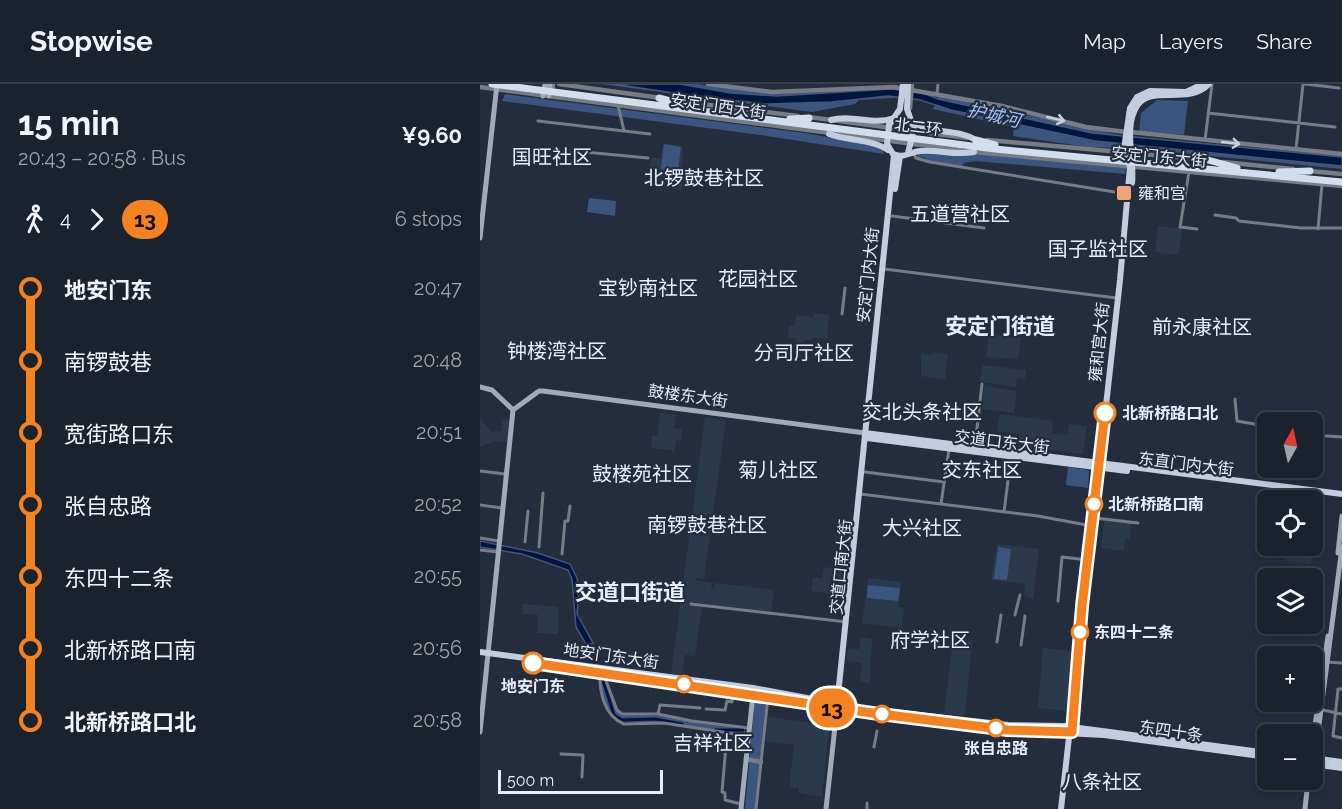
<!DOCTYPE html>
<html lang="en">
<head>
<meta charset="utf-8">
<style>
  body { margin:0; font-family:Raleway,"Noto Sans SC",sans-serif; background:#272f3a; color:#f1f3f6; height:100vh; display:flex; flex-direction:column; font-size:22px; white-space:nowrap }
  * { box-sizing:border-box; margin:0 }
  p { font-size:20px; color:#9fa4aa }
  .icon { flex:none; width:33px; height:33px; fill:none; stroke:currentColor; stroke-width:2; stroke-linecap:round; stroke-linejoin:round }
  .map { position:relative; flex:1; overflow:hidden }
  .panel { display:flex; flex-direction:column; background:#1a222e; width:480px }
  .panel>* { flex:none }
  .badge { padding:0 12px; border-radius:20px; font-size:21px; line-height:39px }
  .needle { width:39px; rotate:8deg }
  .fabs { position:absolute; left:777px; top:328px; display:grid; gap:12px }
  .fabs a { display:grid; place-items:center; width:66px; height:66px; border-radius:9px; background:#1a222e; box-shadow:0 3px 9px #0003,0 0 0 2px #383f4a; font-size:30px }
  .scale { position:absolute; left:18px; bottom:15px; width:165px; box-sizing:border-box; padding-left:6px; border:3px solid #e6edf7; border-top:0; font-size:16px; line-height:21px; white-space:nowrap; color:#e6edf7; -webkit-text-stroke:4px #232d3d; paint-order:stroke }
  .map>.badge { position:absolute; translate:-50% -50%; box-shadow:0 0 0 3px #fff }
  .legs { display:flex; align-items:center; gap:9px; height:66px; padding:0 18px; font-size:20px }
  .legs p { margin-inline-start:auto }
  .headline { display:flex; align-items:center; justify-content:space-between; height:102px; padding:0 18px }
  h1 { font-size:33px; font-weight:700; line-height:45px }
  ul { padding:0 18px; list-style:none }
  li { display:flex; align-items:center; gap:21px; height:72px; font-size:22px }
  li i { display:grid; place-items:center; width:9px; height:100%; margin:0 8px; background:currentColor }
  li i::after { content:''; width:15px; height:15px; margin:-8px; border:4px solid; border-radius:50%; background:#1a222e }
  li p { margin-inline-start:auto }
  li:first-child i { background:linear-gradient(#0000 50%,currentColor 0) }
  li:last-child i { background:linear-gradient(currentColor 50%,#0000 0) }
  header { display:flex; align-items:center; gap:36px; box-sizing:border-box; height:84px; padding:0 30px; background:#1a222e; border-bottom:2px solid #383f4a }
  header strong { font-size:28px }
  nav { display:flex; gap:33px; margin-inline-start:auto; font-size:21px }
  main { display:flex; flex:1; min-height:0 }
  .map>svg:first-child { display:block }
  .built { fill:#2b394d }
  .green { fill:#3b5580 }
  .water { fill:#00153f; stroke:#455676; stroke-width:1.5 }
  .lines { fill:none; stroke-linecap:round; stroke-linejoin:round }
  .canal { stroke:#00153f; stroke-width:3 }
  .minor { stroke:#777c85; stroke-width:3 }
  .tertiary { stroke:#777c85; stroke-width:4.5 }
  .secondary { stroke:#a1aab8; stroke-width:5 }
  .primary { stroke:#c2cddf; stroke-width:6 }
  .trunk { stroke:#d2ddee; stroke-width:7 }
  .oneway { stroke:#cad1da }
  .line-1-casing { stroke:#fff; stroke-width:14 }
  .line-1 { stroke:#f58220; stroke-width:9 }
  .poi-dot { fill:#efa378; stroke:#232d3d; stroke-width:2 }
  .stop-1-dot { fill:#fff; stroke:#f58220; stroke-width:3 }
  .labels { text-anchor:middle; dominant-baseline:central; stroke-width:4.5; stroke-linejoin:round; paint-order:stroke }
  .street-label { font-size:16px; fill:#e6edf7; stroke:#232d3d }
  .poi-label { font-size:16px; fill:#e6edf7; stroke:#232d3d; text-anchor:start }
  .stop-label { font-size:16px; font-weight:bold; fill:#e6edf7; stroke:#232d3d; text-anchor:start }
  .water-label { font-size:18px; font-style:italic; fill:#9fc3fe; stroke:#232d3d }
  .quarter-label { font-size:20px; fill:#e6edf7; stroke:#232d3d }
  .district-label { font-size:22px; font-weight:bold; fill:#e6edf7; stroke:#232d3d }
</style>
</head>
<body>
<header>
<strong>Stopwise</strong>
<nav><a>Map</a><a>Layers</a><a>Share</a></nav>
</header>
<main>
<section class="panel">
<div class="headline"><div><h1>15 min</h1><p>20:43 – 20:58 · Bus</p></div><b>¥9.60</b></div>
<div class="legs"><svg class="icon" aria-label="walk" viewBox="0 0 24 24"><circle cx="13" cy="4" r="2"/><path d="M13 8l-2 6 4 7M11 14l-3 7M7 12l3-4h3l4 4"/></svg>4<svg class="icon" aria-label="forward" viewBox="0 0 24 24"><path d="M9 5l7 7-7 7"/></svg><b class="badge" style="background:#f58220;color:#111">13</b><p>6 stops</p></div>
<ul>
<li><i style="color:#f58220"></i><b>地安门东</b><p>20:47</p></li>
<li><i style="color:#f58220"></i><span>南锣鼓巷</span><p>20:48</p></li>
<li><i style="color:#f58220"></i><span>宽街路口东</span><p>20:51</p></li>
<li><i style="color:#f58220"></i><span>张自忠路</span><p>20:52</p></li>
<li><i style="color:#f58220"></i><span>东四十二条</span><p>20:55</p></li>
<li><i style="color:#f58220"></i><span>北新桥路口南</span><p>20:56</p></li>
<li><i style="color:#f58220"></i><b>北新桥路口北</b><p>20:58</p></li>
</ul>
</section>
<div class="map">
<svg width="862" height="725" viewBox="0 0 862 725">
  <rect width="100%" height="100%" fill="#232d3d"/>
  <path class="built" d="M183 59 203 62 202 106 168 102 171 74H180Z
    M678 142 702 145 699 171 675 168Z
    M334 229 349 231 347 255 333 253 332 256H324V261L315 260 316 255 308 254 309 241H315L316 231 333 233Z
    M509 250 541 254 538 275 506 273Z
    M452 268 468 270 465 296 441 292V270L451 271Z
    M502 281 546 286 545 295 537 294 536 303 500 298Z
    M504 302 537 307 534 329 502 325Z
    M180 329 196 331 194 344 203 345 201 357 196 356 194 370 191 366 171 364 172 352H177Z
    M520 330 573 337 572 350 587 351 589 340 607 342 603 370 538 362 539 350 517 347Z
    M225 333 246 336 224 495 216 494V496L232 499 231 504H234L235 499 294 506 291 528 213 518V521L222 523 215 572 205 571 202 591 191 590Z
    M0 335 12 348 21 347 22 335 29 336 27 358 15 357 0 363Z
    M624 436 652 439 650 455H645L644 467 621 464Z
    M517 460 559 465 553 515 544 511 545 500 511 496Z
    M808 462H829V467L832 469 831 480 805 476Z
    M344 483 366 486 362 511 331 507 333 493 342 494Z
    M388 494 421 498 418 523 424 525 422 544 382 539Z
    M43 520 78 523V550L57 549 58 531 43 530Z
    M381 553 392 555 390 600 380 597 382 579 366 577 368 564 379 565Z
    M473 555 492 558 485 632 464 630Z
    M563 564 593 567 588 627 558 624Z
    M288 633 350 641 342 713 319 709V704L309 703 314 661 285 658Z"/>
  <path class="green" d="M121 0H216L298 10 393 3 416 4 414 14 379 16 375 20 332 28Z
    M25 10 325 49 402 63 404 70 280 51 22 17Z
    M459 12 639 51 637 64 608 63 533 52 534 43 453 25Z
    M677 16 708 17 704 51 659 47 661 29Z
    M658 53 862 72V85L671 66 657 63Z
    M184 60 201 63 197 94 180 92Z
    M440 68 475 72 494 69 646 84 645 90 495 77 484 79 481 83 450 78 445 74 437 73Z
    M109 114 136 117 135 132 107 128Z
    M588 383 609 386 608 404 586 401Z
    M518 463 531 465 527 496 514 495Z
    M388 501 420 504 418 517 387 514Z
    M121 593 125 594 136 625 143 631 180 632 265 645V650L191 640 138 637C127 625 120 610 121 593Z
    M275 614 286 617 275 725H265Z"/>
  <path class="water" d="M134 0H200L251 9 297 12 411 5 443 9 458 15 612 49 862 73V82L615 57 471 26 440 16 408 12 352 18 288 20 227 14Z
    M0 457 58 469 90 480 97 494 99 506 97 530 113 559 107 562 96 543 92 495 88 486 42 470 0 463Z"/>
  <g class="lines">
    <path class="canal" d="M122 593 134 631 142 636 175 635 202 640
      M235 646H263"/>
    <path class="minor" d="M825 0 859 4
      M457 9 458 0
      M138 21 144 47
      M728 29 855 43
      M58 37 170 50
      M725 56 732 0
      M816 65 823 0
      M94 67 168 74
      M433 69 436 74 450 78 647 110
      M709 88 700 143 717 145
      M735 131 756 134 759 137 821 144H862
      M412 132 504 144
      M838 145 842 100
      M404 185 637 214
      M362 230 365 204
      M755 315 757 337 780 341 788 345
      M832 351 862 353
      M495 362 502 300
      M0 387 25 390
      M385 388 464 398
      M380 410 558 432 612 442
      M461 420 469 365
      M0 421 22 424
      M524 428 531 373
      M615 434 658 439
      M0 454 19 457
      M45 458 48 427
      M59 463 63 409
      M0 466 18 468
      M82 470 85 437H88L90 422
      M578 517 582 473 608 476
      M211 520 367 538
      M535 531 540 511
      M517 558 521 531
      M541 561 545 532
      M846 578 862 579
      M120 588C119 607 124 632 144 640L184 639 268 652
      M127 589 126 597 137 626 142 630H178L212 637 269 644
      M862 605H858L853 652 862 654
      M226 625 245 626 247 617 252 618 253 607
      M843 626 862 630
      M178 630 180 621 220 624
      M247 649 242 708 245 709V716L261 720
      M394 663 397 647
      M81 670 103 671 102 693
      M276 725 288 613
      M387 725V719"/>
    <path class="tertiary" d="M79 0 181 14
      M228 0 292 8 414 3 522 22 606 43 646 48
      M0 3 494 68 862 102
      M72 10 73 0
      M198 17 318 32
      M430 24 432 0
      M329 33 487 54
      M651 48 862 70
      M507 56 729 76
      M743 78 813 85
      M830 87 862 90
      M266 675 281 678"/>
    <path class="secondary" d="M63 12 65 0
      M69 12 70 0
      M0 154 17 0
      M0 303 12 306 33 326
      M33 326 59 307H63L385 349
      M858 469 862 432
      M0 648 33 326
      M832 662 848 552
      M832 695 862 463
      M261 725 273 610
      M346 725 357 624
      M825 725 828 696"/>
    <path class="primary" d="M423 0 420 25 409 41 407 60 413 70C423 75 430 68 440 67 459 65 473 72 494 68
      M351 36C372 30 393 42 414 34
      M432 37C450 51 477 44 496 56
      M349 50C368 57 392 55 408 66
      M428 69 434 45 427 25 428 0
      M652 99C655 75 643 44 657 22 671 0 708 22 729 0
      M415 105 420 72
      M385 349 862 410
      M387 354 647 387
      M0 568 273 604 386 625 528 641 584 642 788 669
      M71 581 106 586
      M223 603 367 626
      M357 621 414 71
      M463 638 528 646 624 651 788 673
      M832 674 862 678
      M832 680 862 684
      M581 725 640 196 650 83 644 65 650 24 657 13 670 7 706 8 723 0"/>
    <path class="trunk" d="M12 0 515 65 862 98
      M179 14 212 23
      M310 35 329 34
      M496 56 515 61
      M728 76 757 84
      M799 88 830 87"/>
  </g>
  <defs><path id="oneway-shaft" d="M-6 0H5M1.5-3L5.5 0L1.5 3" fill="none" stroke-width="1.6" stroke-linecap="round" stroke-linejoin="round" transform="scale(1.5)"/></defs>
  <g class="oneway">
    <use href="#oneway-shaft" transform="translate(576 35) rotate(13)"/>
    <use href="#oneway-shaft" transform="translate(751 59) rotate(6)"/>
  </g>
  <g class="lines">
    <g class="line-1-casing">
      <path id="line-1" d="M53 579 392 629 528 646 592 648 602 522 625 329"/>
    </g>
    <use href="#line-1" class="line-1"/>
  </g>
  <rect class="poi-dot" x="636" y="101" width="16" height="16" rx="3"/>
  <g class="stop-1-dot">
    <circle cx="625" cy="329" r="10"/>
    <circle cx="614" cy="420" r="8"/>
    <circle cx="600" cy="548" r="8"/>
    <circle cx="53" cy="579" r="10"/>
    <circle cx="204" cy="600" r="8"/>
    <circle cx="402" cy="630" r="8"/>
    <circle cx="516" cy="644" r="8"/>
  </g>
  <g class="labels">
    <g class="street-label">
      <text transform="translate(238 22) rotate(8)">安定门西大街</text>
      <text transform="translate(438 43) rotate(7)">北二环</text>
      <text transform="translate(679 73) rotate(5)">安定门东大街</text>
      <text transform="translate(388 191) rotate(-84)">安定门内大街</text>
      <text transform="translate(619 258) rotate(-84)">雍和宫大街</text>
      <text transform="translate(208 312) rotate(8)">鼓楼东大街</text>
      <text transform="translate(522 358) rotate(7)">交道口东大街</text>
      <text transform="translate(706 380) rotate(7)">东直门内大街</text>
      <text transform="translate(361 483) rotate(-84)">交道口南大街</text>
      <text transform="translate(131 572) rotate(8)">地安门东大街</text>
      <text transform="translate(691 647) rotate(8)">东四十条</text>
    </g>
    <g class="poi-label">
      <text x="658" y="109">雍和宫</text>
    </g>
    <g class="stop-label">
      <text x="642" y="329">北新桥路口北</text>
      <text x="628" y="420">北新桥路口南</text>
      <text x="614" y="548">东四十二条</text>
      <text x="53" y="602" text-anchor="middle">地安门东</text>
      <text x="516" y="664" text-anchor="middle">张自忠路</text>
    </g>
    <g class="water-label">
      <text transform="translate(514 31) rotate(13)">护城河</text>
    </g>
    <g class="quarter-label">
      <text x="72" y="73">国旺社区</text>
      <text x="224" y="94">北锣鼓巷社区</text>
      <text x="480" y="130">五道营社区</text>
      <text x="618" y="165">国子监社区</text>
      <text x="278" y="195">花园社区</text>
      <text x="168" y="204">宝钞南社区</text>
      <text x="722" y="243">前永康社区</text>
      <text x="77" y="267">钟楼湾社区</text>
      <text x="324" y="269">分司厅社区</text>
      <text x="442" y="328">交北头条社区</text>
      <text x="298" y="386">菊儿社区</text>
      <text x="502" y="386">交东社区</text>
      <text x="162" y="390">鼓楼苑社区</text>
      <text x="227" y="441">南锣鼓巷社区</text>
      <text x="442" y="444">大兴社区</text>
      <text x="450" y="556">府学社区</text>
      <text x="233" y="659">吉祥社区</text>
      <text x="622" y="698">八条社区</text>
    </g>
    <g class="district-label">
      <text x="520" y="242">安定门街道</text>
      <text x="150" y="508">交道口街道</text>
    </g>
  </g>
</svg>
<div class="fabs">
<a><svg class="needle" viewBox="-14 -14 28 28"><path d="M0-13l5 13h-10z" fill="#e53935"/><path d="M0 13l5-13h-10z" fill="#9fa4aa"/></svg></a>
<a><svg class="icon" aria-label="locate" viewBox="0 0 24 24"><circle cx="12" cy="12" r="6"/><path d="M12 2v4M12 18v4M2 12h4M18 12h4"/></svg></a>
<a><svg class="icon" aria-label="layers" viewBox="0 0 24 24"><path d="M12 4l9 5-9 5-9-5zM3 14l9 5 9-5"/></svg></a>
<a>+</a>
<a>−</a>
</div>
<div class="scale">500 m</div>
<b class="badge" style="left:352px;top:624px;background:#f58220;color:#111">13</b>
</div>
</main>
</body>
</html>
